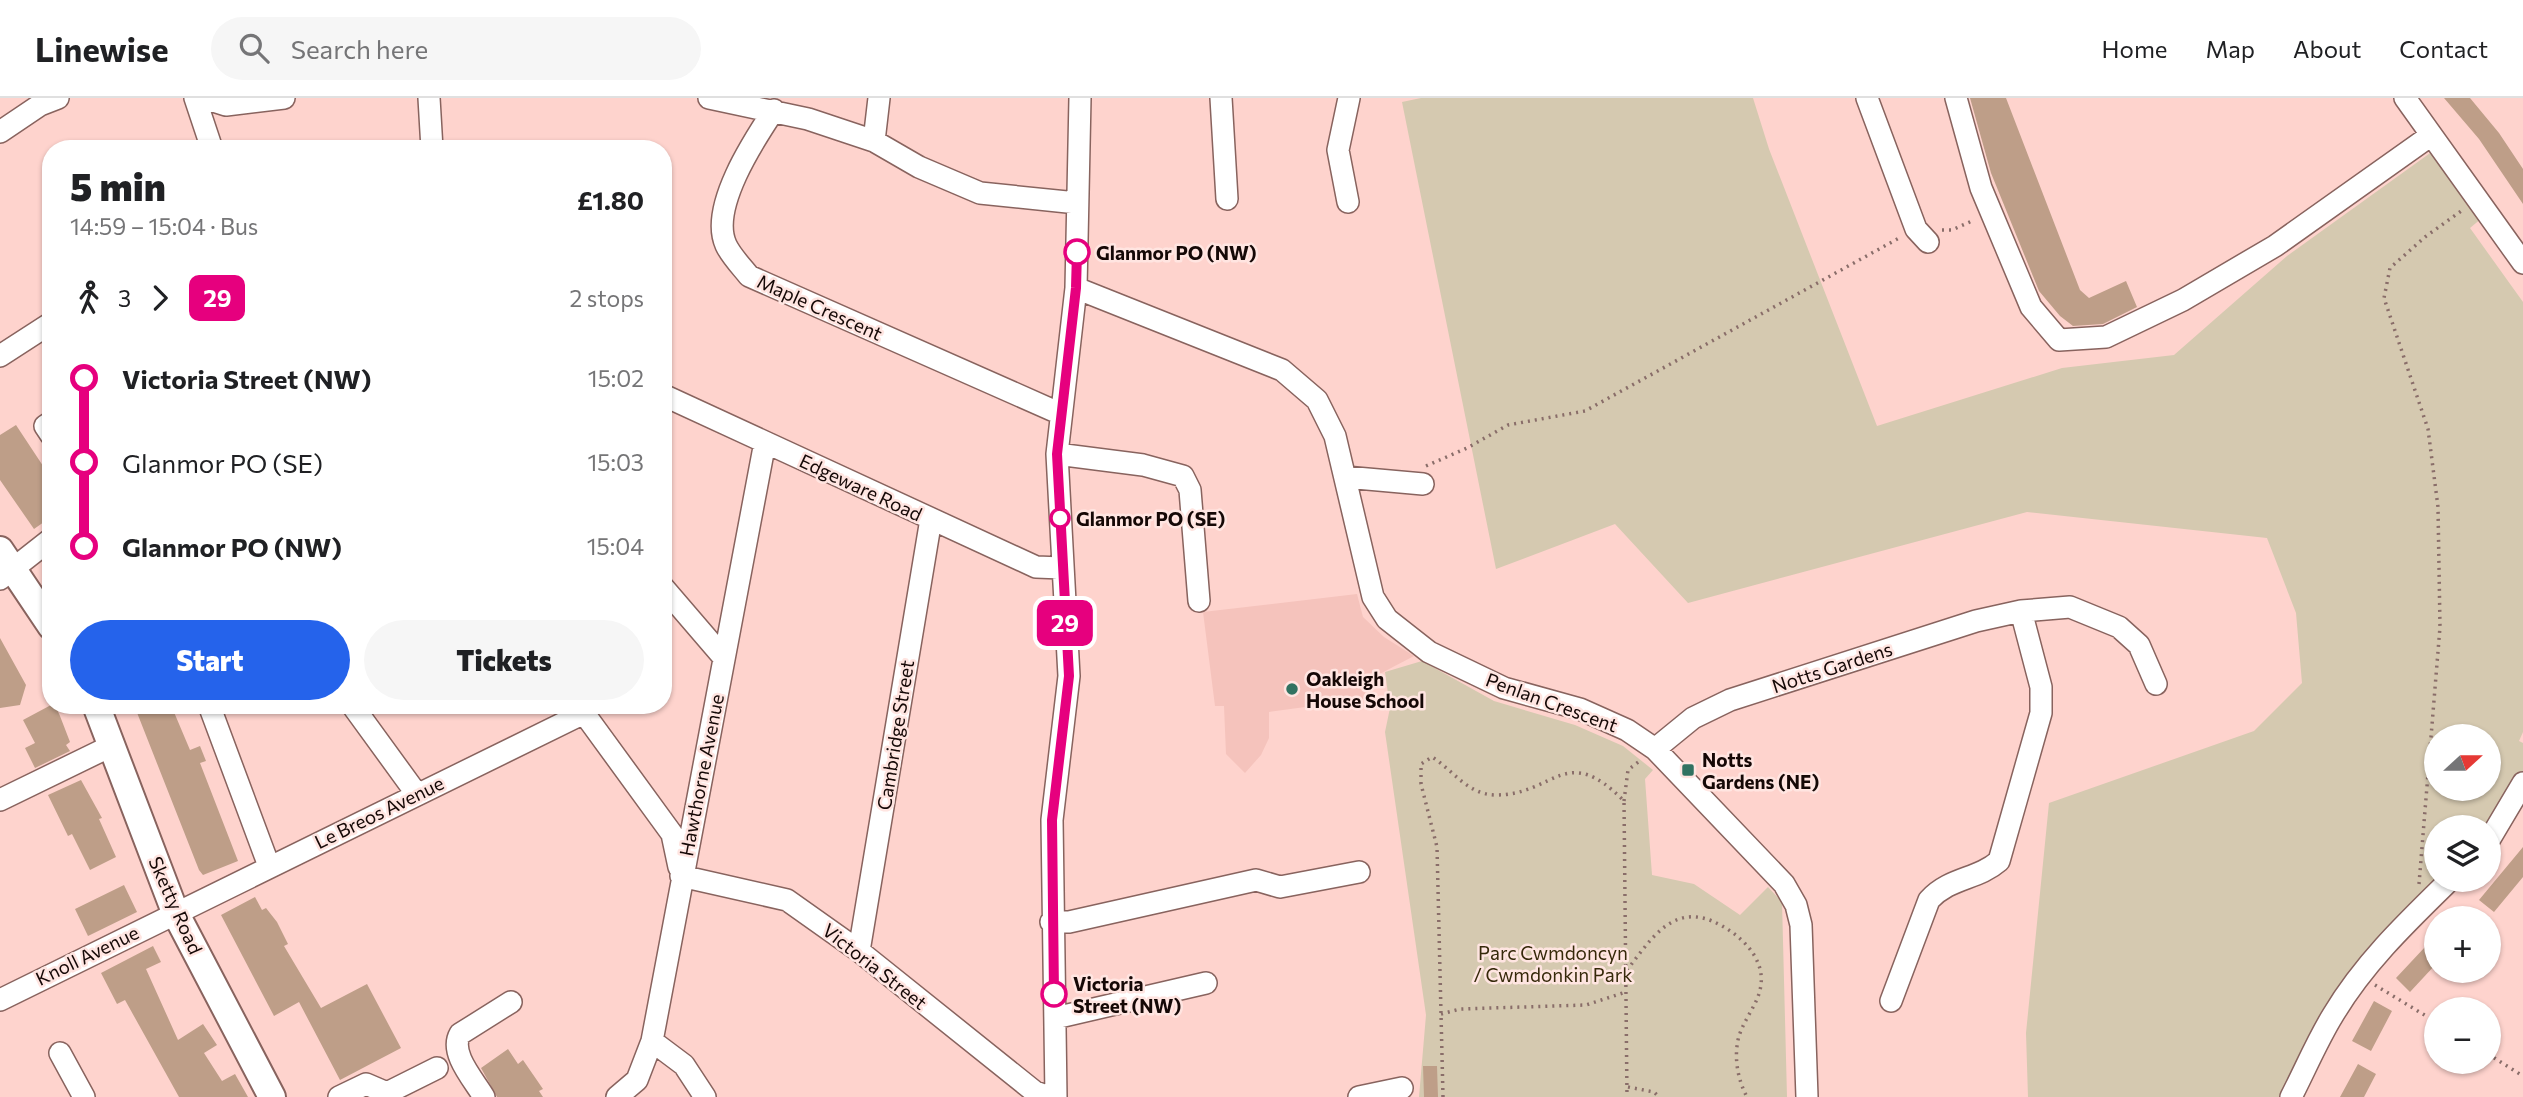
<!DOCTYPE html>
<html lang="en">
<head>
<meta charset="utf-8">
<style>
  body { margin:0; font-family:Commissioner,sans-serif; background:#f6f6f6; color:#202124; height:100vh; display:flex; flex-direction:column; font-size:26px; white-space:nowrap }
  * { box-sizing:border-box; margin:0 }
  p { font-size:23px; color:#757577 }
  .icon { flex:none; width:38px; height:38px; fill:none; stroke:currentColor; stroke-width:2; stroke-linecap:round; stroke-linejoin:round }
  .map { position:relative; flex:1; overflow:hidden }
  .side { position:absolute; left:42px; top:42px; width:630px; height:574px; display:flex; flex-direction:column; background:#fff; border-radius:28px; box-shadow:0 2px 5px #0004 }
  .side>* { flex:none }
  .badge { padding:0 14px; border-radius:10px; font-size:24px; line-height:46px }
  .needle { width:46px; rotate:69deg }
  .buttons { position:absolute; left:2424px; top:626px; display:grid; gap:14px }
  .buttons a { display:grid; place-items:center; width:77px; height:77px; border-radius:50%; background:#fff; box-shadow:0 2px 5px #0004; font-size:35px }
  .map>.badge { position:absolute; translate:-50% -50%; box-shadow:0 0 0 4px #fff }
  .legs { display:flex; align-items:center; gap:10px; height:77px; padding:0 28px; font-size:23px }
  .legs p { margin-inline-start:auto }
  .summary { display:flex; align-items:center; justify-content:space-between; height:119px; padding:0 28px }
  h1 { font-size:38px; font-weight:800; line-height:52px }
  .button { display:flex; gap:14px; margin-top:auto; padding:14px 28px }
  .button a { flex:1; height:80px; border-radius:42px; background:#2563eb; color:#fff; font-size:28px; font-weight:800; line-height:80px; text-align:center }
  .button a+a { background:#f6f6f6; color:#202124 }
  ul { padding:0 28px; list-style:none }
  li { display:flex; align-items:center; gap:24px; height:84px; font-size:26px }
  li i { display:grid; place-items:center; width:10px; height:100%; margin:0 9px; background:currentColor }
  li i::after { content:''; width:18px; height:18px; margin:-9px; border:5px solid; border-radius:50%; background:#fff }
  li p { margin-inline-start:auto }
  li:first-child i { background:linear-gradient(#0000 50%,currentColor 0) }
  li:last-child i { background:linear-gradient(currentColor 50%,#0000 0) }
  header { display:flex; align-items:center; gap:42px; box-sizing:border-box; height:98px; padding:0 35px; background:#fff; border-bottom:2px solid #e0e0e0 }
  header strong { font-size:33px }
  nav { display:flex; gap:38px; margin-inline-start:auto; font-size:24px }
  .search { width:490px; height:63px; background:#f6f6f6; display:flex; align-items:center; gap:18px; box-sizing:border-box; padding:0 24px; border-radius:38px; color:#757577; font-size:26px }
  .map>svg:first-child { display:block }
  .built { fill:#f5c3bc }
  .green { fill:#d5c9b0; fill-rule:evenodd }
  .building { fill:#be9e88 }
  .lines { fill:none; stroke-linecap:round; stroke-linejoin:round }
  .minor-casing { stroke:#88635e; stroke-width:24 }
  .major-casing { stroke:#88635e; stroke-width:30 }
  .path { stroke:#896d69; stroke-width:3.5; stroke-dasharray:2 5; stroke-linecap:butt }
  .minor { stroke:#fff; stroke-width:21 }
  .major { stroke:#fff; stroke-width:26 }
  .line-1-casing { stroke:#fff; stroke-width:16 }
  .line-1 { stroke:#e6007e; stroke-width:10 }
  .stop-1-dot { fill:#fff; stroke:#e6007e; stroke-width:3.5 }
  .poi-dot { fill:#317261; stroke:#ffe5e1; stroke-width:2.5 }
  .labels { text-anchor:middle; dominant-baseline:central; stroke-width:5; stroke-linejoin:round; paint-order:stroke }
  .stop-label { font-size:19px; font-weight:bold; fill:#150806; stroke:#ffe5e1; text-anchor:start }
  .street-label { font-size:19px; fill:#150806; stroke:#ffe5e1 }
  .poi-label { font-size:19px; font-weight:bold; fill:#150806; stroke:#ffe5e1; text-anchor:start }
  .park-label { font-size:19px; fill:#36290a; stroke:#ffe5e1 }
</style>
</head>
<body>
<header>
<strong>Linewise</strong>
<div class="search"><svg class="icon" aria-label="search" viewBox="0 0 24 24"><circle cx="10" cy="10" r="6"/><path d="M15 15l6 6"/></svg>Search here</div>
<nav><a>Home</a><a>Map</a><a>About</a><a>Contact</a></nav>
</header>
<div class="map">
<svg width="2523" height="999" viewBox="0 0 2523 999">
  <rect width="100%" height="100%" fill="#fed3cd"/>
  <path class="built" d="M1357 496 1363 519 1384 539 1414 558 1370 581 1372 600 1269 614V640L1261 657 1245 675 1226 656 1224 608H1215L1203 514Z"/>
  <path class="green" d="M1421 0H1753L1769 51 1877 328 2062 270 2174 257 2287 158 2433 53 2482 120 2470 130 2523 204V634L2519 643 2523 645V673L2489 735 2488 730H2436V782L2282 999H2028L2026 935 2049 705 2254 633 2302 585 2296 515 2267 440 2027 414 1688 505 1615 426 1496 471 1402 4ZM2436 639H2488V691H2436Z
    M1422 563 1494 603 1575 627 1623 648 1653 672 1645 681 1652 777 1694 786 1740 817 1768 789 1782 804 1787 999H1419L1426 917 1385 634 1390 610 1385 574Z"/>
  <path class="building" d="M1970 0H2006L2080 192 2089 200 2126 183 2137 209 2103 226 2073 228 2060 218 2039 193 1991 75Z
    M2444 0H2470L2499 35 2523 71V106L2479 41Z
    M16 327 51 380V419L34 431 0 382V337Z
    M0 540 26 587 20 607 0 610Z
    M51 607H55L60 618 70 644 66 647 70 653 35 670 25 650 35 645 23 622Z
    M134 607H171L190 652 200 648 206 663 200 665 238 763 203 777 199 772Z
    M81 682 102 720 99 721 116 759 90 772 72 736 68 738 48 697Z
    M2523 749V779L2494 814 2479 802Z
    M124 787 137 814 88 838 75 811Z
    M255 799 262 812 266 810 277 824 288 846 284 848 321 910 367 886 401 950 340 982 299 904 274 918 221 817Z
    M153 848 161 864 146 871 178 942 203 926 217 947 204 955 222 983 235 976 248 999H179L125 902 117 906 101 875Z
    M2425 849 2436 860V866L2410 894 2396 880Z
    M2374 903 2392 913 2371 953 2352 943Z
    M508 951 518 966 523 962 543 991 539 993 543 999H497L481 970Z
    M2358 966 2376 976 2364 999H2340Z
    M1423 968H1437L1438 999H1424Z"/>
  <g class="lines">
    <g class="minor-casing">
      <path id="minor" d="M195 0 212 51
        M204 0 226 7 284 0
        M429 0 432 51
        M709 0 808 21 874 43 919 69 980 95 1077 105
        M1221 0 1227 101
        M1867 0 1916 131 1928 144
        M1956 0 1981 90 2031 209 2059 242 2106 239 2183 202 2275 148 2430 38
        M2405 0 2523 165
        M774 12C754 42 709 110 726 147 731 158 742 169 749 178L1061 316
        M0 34 40 7 58 0
        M874 43 879 0
        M1348 104 1338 52 1349 0
        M1076 190 1282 272 1317 302 1335 338 1373 499 1387 521 1429 554 1504 590 1580 611 1627 632 1655 651 1784 786 1796 807 1801 827 1807 999
        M0 258 51 225
        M663 297 1036 469 1062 470
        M51 324 45 328 51 337
        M1057 356 1143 367 1183 378 1190 392 1199 503
        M1345 379 1423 386
        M0 481 51 441
        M663 489 724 560
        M209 607 269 768
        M352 607 416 695
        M578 607 672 736 679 769
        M1655 651 1693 620 1730 602 1976 523 2021 513 2070 509 2119 529 2139 547 2156 586
        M0 702 113 647
        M2488 744 2523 685
        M681 778 787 802 859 853 1035 994 1049 999
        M1051 824H1069L1256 782 1280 789 1359 774
        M859 853 931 421
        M0 902 584 615
        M1891 903 1929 802C1950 779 1977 782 1999 763L2041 615V589L2021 513
        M1055 920 1206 885
        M652 943 684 967 705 999
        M60 955 84 999
        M339 999 366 986 387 995 437 970
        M484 999C474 982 449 955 460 936L511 904
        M617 999 637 982 652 943 765 344
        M1056 999 1052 722 1069 578 1057 356 1076 190 1080 0
        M1359 999 1402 990
        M2291 999C2305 972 2317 943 2333 917 2364 865 2407 824 2450 782"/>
    </g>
    <g class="major-casing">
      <path id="major" d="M0 452 51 528
        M96 607 175 814 272 999"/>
    </g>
    <path class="path" d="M1942 132H1952L1974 122
      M1426 368 1467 350 1508 327 1585 313 1901 139
      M1624 703 1628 672 1641 662
      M2419 786 2440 529 2438 409 2428 331 2384 200 2390 170 2425 139 2464 111
      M1627 872C1649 844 1671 806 1712 823 1738 834 1768 860 1760 892 1756 909 1742 924 1738 942 1734 961 1738 982 1747 999
      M2375 887 2436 924
      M1441 916 1460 911 1586 907 1626 894
      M2488 956 2523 978
      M1628 989 1654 994 1659 999
      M1443 999 1437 749 1421 686V666L1432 659C1454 673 1468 697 1496 697 1555 697 1565 643 1624 703L1627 999"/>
    <use href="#minor" class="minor"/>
    <use href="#major" class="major"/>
  </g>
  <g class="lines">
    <g class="line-1-casing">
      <path id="line-1" d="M1054 896 1052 722 1069 578 1057 356 1076 190 1077 154"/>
    </g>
    <use href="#line-1" class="line-1"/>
  </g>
  <g class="stop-1-dot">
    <circle cx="1077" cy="154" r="12"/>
    <circle cx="1060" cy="420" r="9"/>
    <circle cx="1054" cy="896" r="12"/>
  </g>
  <g class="poi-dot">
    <circle cx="1292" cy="591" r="7"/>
    <rect x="1681" y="665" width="14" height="14" rx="3.5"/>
  </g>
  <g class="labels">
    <g class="stop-label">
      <text x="1096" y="154">Glanmor PO (NW)</text>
      <text x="1076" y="420">Glanmor PO (SE)</text>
      <text x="1073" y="885">Victoria<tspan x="1073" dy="22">Street (NW)</tspan></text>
    </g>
    <g class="street-label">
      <text transform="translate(820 209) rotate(24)">Maple Crescent</text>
      <text transform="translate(861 389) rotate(25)">Edgeware Road</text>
      <text transform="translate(1832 569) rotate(-18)">Notts Gardens</text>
      <text transform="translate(1552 604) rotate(20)">Penlan Crescent</text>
      <text transform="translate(895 637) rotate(-81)">Cambridge Street</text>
      <text transform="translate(701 677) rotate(-79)">Hawthorne Avenue</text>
      <text transform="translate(379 714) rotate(-26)">Le Breos Avenue</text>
      <text transform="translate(176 807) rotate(66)">Sketty Road</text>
      <text transform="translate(87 857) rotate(-26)">Knoll Avenue</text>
      <text transform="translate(875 868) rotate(38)">Victoria Street</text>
    </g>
    <g class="poi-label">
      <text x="1306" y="580">Oakleigh<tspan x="1306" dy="22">House School</tspan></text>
      <text x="1702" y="661">Notts<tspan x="1702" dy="22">Gardens (NE)</tspan></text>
    </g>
    <g class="park-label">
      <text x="1553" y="854">Parc Cwmdoncyn<tspan x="1553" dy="22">/ Cwmdonkin Park</tspan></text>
    </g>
  </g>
</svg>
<div class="buttons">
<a><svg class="needle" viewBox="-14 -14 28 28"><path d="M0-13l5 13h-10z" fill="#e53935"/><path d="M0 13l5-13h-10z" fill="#757577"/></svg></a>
<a><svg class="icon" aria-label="layers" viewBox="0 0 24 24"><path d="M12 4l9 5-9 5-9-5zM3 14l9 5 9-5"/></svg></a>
<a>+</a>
<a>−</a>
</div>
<b class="badge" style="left:1065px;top:525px;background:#e6007e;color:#fff">29</b>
<section class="side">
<div class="summary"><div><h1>5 min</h1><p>14:59 – 15:04 · Bus</p></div><b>£1.80</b></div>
<div class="legs"><svg class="icon" aria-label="walk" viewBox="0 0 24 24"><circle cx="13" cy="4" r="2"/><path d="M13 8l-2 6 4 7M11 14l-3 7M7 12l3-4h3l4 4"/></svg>3<svg class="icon" aria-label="forward" viewBox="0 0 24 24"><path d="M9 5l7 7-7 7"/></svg><b class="badge" style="background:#e6007e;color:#fff">29</b><p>2 stops</p></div>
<ul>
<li><i style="color:#e6007e"></i><b>Victoria Street (NW)</b><p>15:02</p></li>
<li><i style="color:#e6007e"></i><span>Glanmor PO (SE)</span><p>15:03</p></li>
<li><i style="color:#e6007e"></i><b>Glanmor PO (NW)</b><p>15:04</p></li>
</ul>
<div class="button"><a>Start</a><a>Tickets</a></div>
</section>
</div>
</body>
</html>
